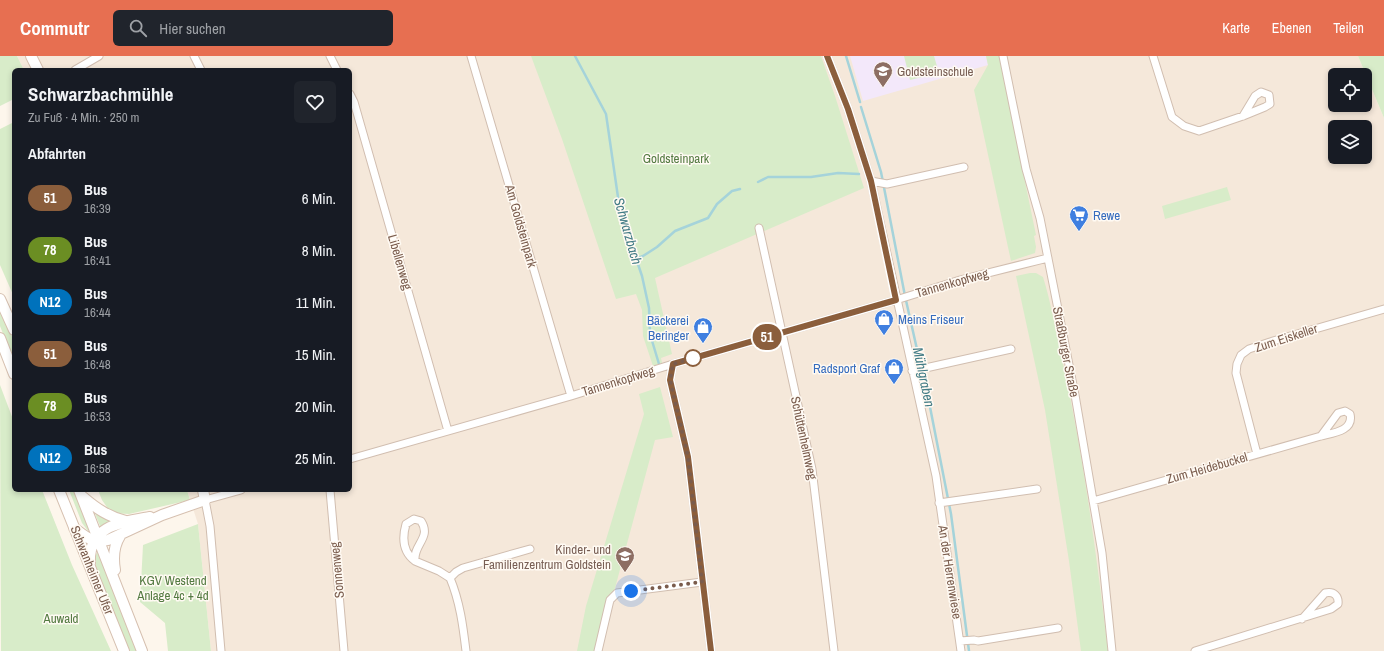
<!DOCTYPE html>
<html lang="de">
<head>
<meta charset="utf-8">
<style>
  body { margin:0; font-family:"Archivo Narrow",sans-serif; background:#20242c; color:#f1f3f6; height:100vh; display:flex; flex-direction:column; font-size:15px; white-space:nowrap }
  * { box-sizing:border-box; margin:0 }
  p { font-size:13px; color:#9ea1a6 }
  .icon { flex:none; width:22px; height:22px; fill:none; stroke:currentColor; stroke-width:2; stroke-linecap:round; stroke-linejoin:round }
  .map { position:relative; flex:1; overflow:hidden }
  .sheet { position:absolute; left:12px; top:12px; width:340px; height:424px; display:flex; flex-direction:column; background:#171b24; border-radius:6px; box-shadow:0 2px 6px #0003 }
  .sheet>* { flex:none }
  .badge { padding:0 8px; border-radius:13px; font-size:14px; line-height:26px }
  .controls { position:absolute; left:1328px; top:12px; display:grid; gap:8px }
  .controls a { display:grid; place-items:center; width:44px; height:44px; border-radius:6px; background:#171b24; box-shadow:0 2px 6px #0003; font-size:20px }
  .you { position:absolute; width:20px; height:20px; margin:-10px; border:3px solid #fff; border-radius:50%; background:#1a73e8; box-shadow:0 0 0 6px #1a73e833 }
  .map>.badge { position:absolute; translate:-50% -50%; box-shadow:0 0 0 2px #fff }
  h2 { padding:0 16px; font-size:15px; line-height:36px }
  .round { display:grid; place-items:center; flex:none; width:42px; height:42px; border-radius:6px; background:#20242c }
  .head { display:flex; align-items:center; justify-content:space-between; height:68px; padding:0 16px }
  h1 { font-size:19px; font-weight:700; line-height:30px }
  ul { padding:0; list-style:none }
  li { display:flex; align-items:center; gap:12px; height:52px; padding:0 16px }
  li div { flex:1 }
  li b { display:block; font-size:15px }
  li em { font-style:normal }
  li .badge { min-width:44px; font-weight:700; text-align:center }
  header { display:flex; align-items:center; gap:24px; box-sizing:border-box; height:56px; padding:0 20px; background:#e76f51; color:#fff }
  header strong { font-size:19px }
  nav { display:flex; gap:22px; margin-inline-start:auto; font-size:14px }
  .search { width:280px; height:36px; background:#20242c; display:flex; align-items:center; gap:10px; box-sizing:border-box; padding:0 14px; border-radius:6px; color:#9ea1a6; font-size:15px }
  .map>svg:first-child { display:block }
  .residential { fill:#f5e8da; fill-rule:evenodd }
  .education { fill:#f3e8fa }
  .green { fill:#d8ecc9 }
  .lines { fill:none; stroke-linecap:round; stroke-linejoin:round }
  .stream { stroke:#a5d3da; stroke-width:2.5 }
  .street-casing { stroke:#d1beb0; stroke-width:9 }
  .secondary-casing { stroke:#d6c0b0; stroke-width:12 }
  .street { stroke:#fff; stroke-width:7 }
  .secondary { stroke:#fff; stroke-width:10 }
  .line-casing { stroke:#fff; stroke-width:9 }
  .line { stroke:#8b5e3c; stroke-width:6 }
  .walk { stroke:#7a5c4d; stroke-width:4; stroke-dasharray:0 7.2 }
  .stop-dot { fill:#fff; stroke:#8b5e3c; stroke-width:2 }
  .labels { text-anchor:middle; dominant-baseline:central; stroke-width:3; stroke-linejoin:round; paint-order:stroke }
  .education-label { font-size:13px; fill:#785e54; stroke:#fffaf3; text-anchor:start }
  .park-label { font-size:13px; fill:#537a41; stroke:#fffaf3 }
  .shop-label { font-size:13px; fill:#366cbe; stroke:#fffaf3; text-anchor:start }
  .street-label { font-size:13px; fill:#7a5c4d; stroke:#fffaf3 }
  .water-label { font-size:14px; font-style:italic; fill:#437c86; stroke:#fffaf3 }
</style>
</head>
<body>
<header>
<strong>Commutr</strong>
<div class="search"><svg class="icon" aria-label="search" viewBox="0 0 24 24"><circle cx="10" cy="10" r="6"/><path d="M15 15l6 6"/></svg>Hier suchen</div>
<nav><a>Karte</a><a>Ebenen</a><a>Teilen</a></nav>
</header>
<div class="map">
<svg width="1384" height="595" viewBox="0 0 1384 595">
  <rect width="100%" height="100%" fill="#fdf6ec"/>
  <path class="residential" d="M17 0H1358L1384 62V595H211L198 468 187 434H350V14H24ZM1335 19H1365V49H1335ZM1335 71H1365V101H1335Z"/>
  <path class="education" d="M850 0H986L988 9 863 45Z"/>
  <path class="green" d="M0 0H17L24 14H14V43L0 50Z
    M531 0H821L835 40 864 132 655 222 672 298 661 302 662 307 653 310 643 280 642 254 636 238 616 243 562 83Z
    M904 0H934L939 17 910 24Z
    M986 0H999L1036 179 1034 180 1036 191 1035 197 1011 205 974 34 988 9Z
    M1358 0H1384V62Z
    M14 66V241L0 209V73Z
    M1227 131 1231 144 1165 163 1162 150Z
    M1030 217H1036L1043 221C1051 246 1055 273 1061 298 1083 396 1096 495 1108 595H1081L1069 505 1045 354 1016 220Z
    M0 253 14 285V305L0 270Z
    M0 329 14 366V434H42L72 509 111 595H1Z
    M660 331 673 381 655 384 598 595H577L586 550 644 358 639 338Z
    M69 434H74L90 474 88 475 82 467Z
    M98 434H187L190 444 129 458 111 457 102 444Z
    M94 455 113 464 102 471V470H100Z
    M198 468 211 595H168L165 567 140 546 143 489Z
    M98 496 138 595H129L96 512C95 507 94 499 98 496Z"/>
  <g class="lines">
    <path class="stream" d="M575 0 606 58 620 155 642 220 649 252 650 278 659 308
      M846 0 860 46
      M861 51 881 116 905 240 930 351 951 458 969 595
      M758 126 768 121H811L838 117 859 118
      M636 203 643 200 657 191 675 175 708 162 717 148 732 135 740 133"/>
    <g class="street-casing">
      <path id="street" d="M194 0 201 14
        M330 0 337 14
        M471 0 571 340
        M827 0 848 53 871 125 936 420 961 595
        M1003 0 1026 113 1040 162 1075 339 1102 497 1112 595
        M1153 0 1172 61 1184 70 1199 75 1243 60 1265 51 1270 48 1269 39 1261 36 1255 40 1243 60
        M75 14 99 0
        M350 38 354 46 448 375
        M871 125 887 128 964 111
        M759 172 812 413 834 595
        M673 308 670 324 688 401 711 595
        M912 315 1011 293
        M1257 398 1236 317 1237 308 1241 299 1249 293 1270 286 1384 253
        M350 403 571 340 673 308 896 244 960 224 1048 202
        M330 434 344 595
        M1093 445 1321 380C1333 377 1354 375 1350 358L1345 355 1338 357 1321 380
        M939 447 1037 433
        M415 505C403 496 402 482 406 468L414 463 421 465C432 482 413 488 415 505L439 515 450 522
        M960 585 974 584 978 585 1058 572
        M221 595 210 470 205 444 241 434
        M466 595C463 570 460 546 450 522L456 516 463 512 530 493
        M598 595 610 544 617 537 702 526
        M1195 595 1331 553 1338 548C1339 540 1334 535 1325 537L1302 563"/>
    </g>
    <g class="secondary-casing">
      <path id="secondary" d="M31 0 38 14
        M0 243 14 274
        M0 282 14 318
        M59 434 124 595
        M79 434 142 595
        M83 441C97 453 109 461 126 465
        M74 472C86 481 93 488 108 484L162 459 205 444 203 434
        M90 507C88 469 122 466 150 461
        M115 514C113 502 113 491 120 480"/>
    </g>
    <use href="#street" class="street"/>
    <use href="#secondary" class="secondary"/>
  </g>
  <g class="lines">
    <g class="line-casing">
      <path id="line" d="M711 595 688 401 670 324 673 308 896 244 871 125 848 53 827 0"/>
    </g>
    <use href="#line" class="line"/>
    <path class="walk" d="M631 535 702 526 688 401 670 324 673 308 693 302"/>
  </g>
  <defs>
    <g id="school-pin" transform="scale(1)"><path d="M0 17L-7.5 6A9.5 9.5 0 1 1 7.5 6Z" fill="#8d6e63" stroke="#fffaf3"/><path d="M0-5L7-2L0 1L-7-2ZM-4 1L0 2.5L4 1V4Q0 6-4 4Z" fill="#fff"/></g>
    <g id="supermarket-pin" transform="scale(1)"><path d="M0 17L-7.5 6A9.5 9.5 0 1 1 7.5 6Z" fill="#3f7fe0" stroke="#fffaf3"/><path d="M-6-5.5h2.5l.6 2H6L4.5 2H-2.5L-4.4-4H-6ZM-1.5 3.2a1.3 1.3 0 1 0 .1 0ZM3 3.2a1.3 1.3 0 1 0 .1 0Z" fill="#fff"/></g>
    <g id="shop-pin" transform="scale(1)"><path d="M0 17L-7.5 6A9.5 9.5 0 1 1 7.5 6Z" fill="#3f7fe0" stroke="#fffaf3"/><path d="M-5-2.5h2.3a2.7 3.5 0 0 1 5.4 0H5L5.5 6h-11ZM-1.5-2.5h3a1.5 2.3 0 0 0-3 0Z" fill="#fff"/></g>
  </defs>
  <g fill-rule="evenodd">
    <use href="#school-pin" x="883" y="15"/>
    <use href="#supermarket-pin" x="1079" y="159"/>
    <use href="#shop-pin" x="884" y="263"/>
    <use href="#shop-pin" x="703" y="271"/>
    <use href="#shop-pin" x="894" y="312"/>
    <use href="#school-pin" x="625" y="500"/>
  </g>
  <circle class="stop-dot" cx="693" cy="302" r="8"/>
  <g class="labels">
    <g class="education-label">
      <text x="897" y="15">Goldsteinschule</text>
      <text x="611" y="493" text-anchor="end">Kinder- und<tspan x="611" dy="15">Familienzentrum Goldstein</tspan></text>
    </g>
    <g class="park-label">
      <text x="676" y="102">Goldsteinpark</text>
      <text x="173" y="524">KGV Westend<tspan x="173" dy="15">Anlage 4c + 4d</tspan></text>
      <text x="61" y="562">Auwald</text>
    </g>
    <g class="shop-label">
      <text x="1093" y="159">Rewe</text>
      <text x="898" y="263">Meins Friseur</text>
      <text x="689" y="264" text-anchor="end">Bäckerei<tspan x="689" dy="15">Beringer</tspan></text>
      <text x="880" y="312" text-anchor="end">Radsport Graf</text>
    </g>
    <g class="street-label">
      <text transform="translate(521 170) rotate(74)">Am Goldsteinpark</text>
      <text transform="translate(400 206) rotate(74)">Libellenweg</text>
      <text transform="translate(952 227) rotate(-16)">Tannenkopfweg</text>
      <text transform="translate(1286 282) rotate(-18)">Zum Eiskeller</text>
      <text transform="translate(1066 296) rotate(79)">Straßburger Straße</text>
      <text transform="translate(618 325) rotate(-17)">Tannenkopfweg</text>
      <text transform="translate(804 382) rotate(78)">Schüttenhelmweg</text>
      <text transform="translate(1207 412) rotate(-16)">Zum Heidebuckel</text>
      <text transform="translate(92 514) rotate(68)">Schwanheimer Ufer</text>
      <text transform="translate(337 514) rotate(-95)">Sonnenweg</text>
      <text transform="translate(950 516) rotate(81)">An der Herrenwiese</text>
    </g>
    <g class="water-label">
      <text transform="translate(628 175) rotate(74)">Schwarzbach</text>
      <text transform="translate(924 321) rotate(78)">Mühlgraben</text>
    </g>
  </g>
</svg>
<div class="controls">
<a><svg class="icon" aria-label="locate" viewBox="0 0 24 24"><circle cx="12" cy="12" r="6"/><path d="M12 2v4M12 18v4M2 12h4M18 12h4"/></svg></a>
<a><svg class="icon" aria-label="layers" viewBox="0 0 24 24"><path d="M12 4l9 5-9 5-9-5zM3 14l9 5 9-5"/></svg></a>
</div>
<div class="you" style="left:631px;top:535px"></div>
<b class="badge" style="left:767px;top:281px;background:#8b5e3c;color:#fff">51</b>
<section class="sheet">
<div class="head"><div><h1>Schwarzbachmühle</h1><p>Zu Fuß · 4 Min. · 250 m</p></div><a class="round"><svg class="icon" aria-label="heart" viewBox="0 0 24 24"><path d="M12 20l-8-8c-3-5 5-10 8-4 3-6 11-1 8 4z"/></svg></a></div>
<h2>Abfahrten</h2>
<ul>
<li><span class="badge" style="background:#8b5e3c;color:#fff">51</span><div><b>Bus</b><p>16:39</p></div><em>6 Min.</em></li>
<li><span class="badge" style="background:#6b8e23;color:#fff">78</span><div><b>Bus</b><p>16:41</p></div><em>8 Min.</em></li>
<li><span class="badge" style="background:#0072bc;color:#fff">N12</span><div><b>Bus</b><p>16:44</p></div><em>11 Min.</em></li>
<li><span class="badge" style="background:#8b5e3c;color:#fff">51</span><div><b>Bus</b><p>16:48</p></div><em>15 Min.</em></li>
<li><span class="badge" style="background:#6b8e23;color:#fff">78</span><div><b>Bus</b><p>16:53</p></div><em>20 Min.</em></li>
<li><span class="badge" style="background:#0072bc;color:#fff">N12</span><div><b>Bus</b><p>16:58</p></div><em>25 Min.</em></li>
</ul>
</section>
</div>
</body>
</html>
